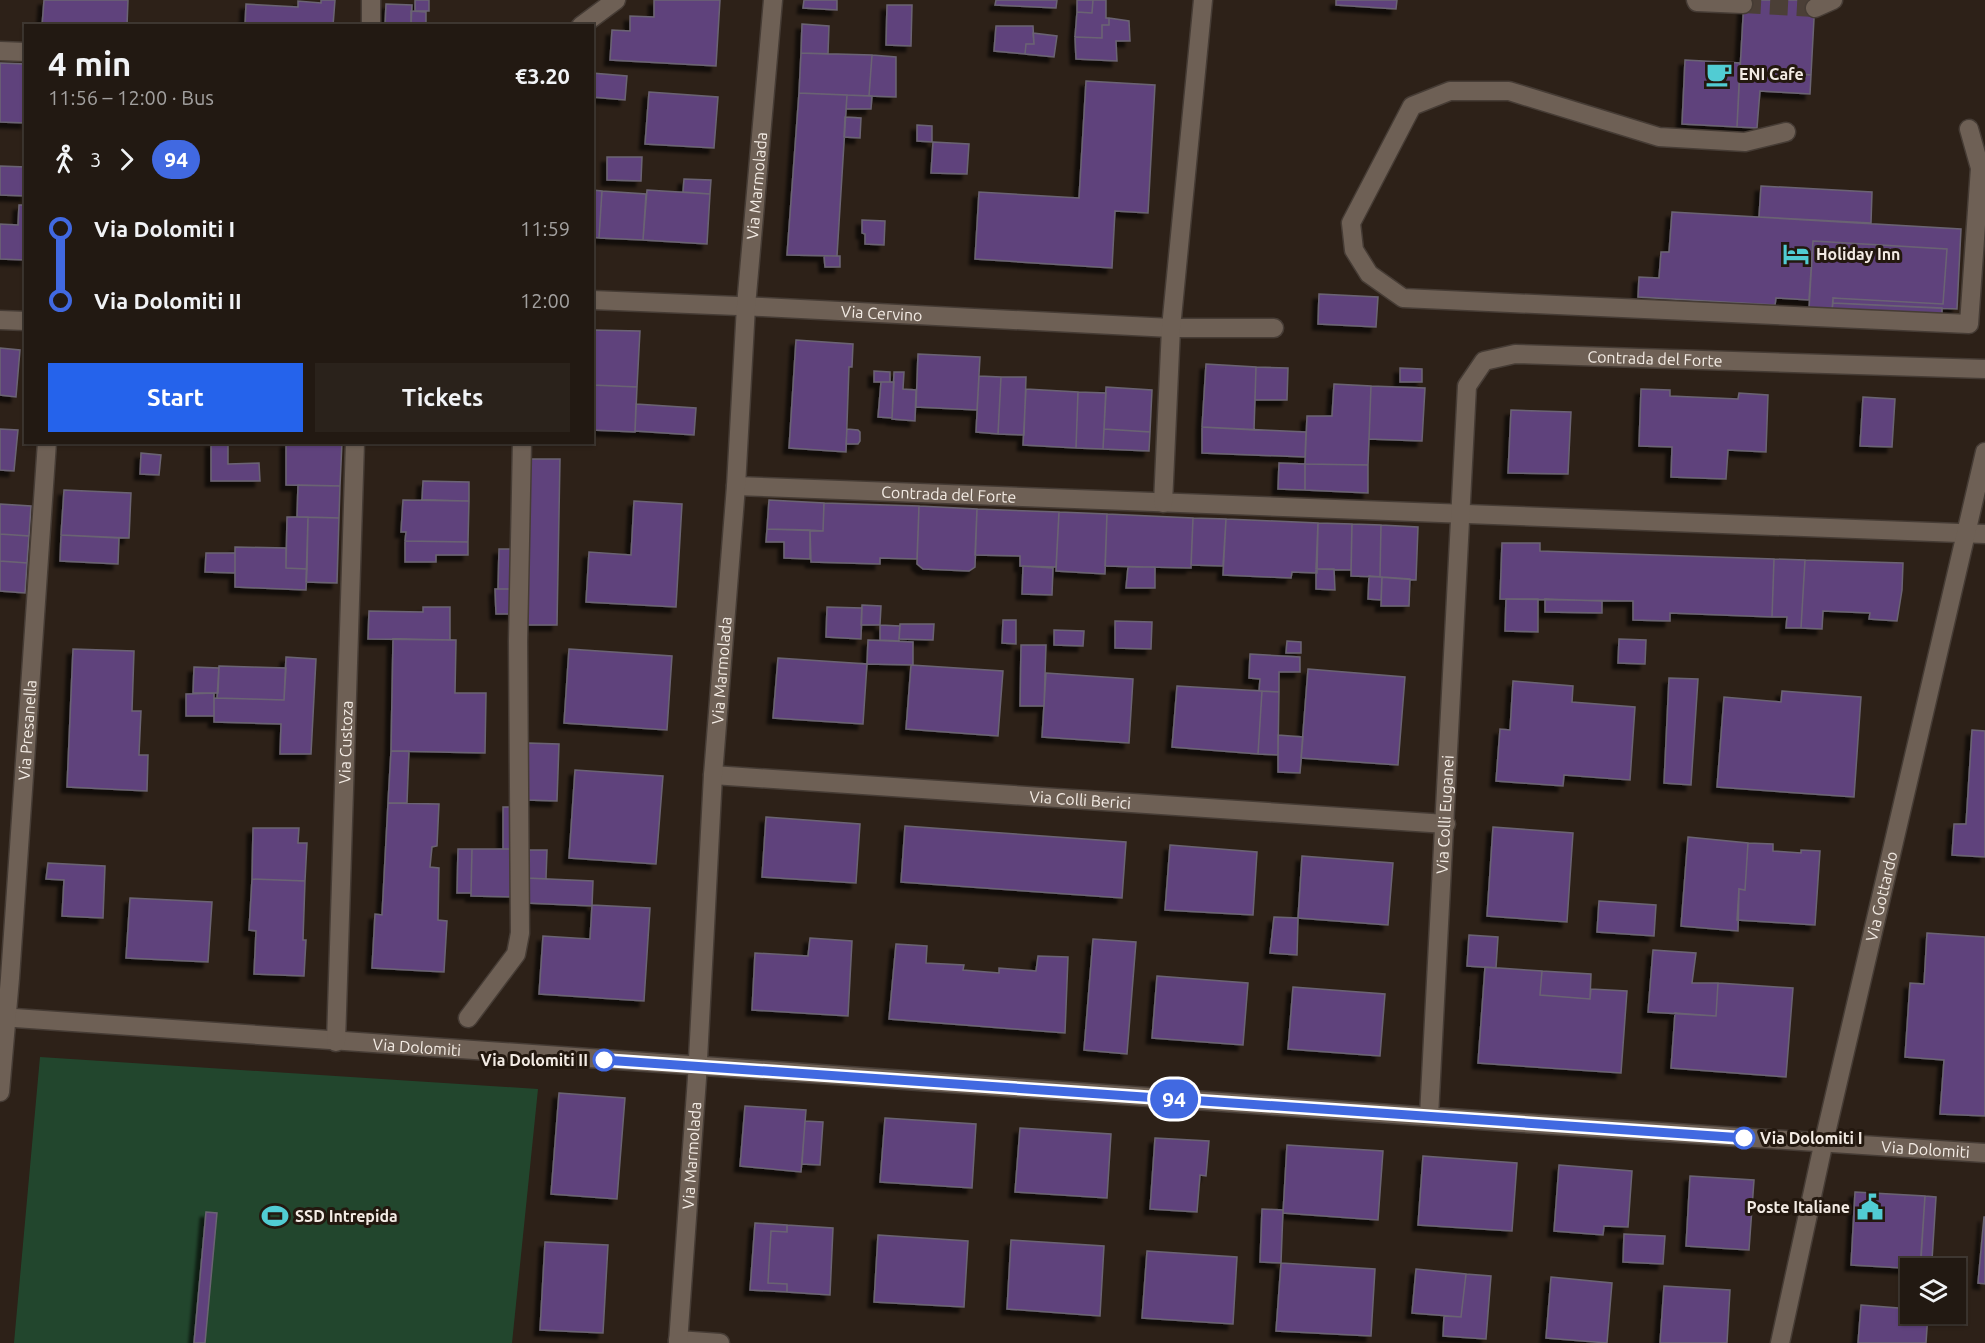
<!DOCTYPE html>
<html lang="en">
<head>
<meta charset="utf-8">
<style>
  body { margin:0; font-family:Ubuntu,sans-serif; background:#2a221b; color:#f1f3f6; height:100vh; display:flex; flex-direction:column; font-size:22px; white-space:nowrap }
  * { box-sizing:border-box; margin:0 }
  p { font-size:20px; color:#a2a09f }
  .icon { flex:none; width:33px; height:33px; fill:none; stroke:currentColor; stroke-width:2; stroke-linecap:round; stroke-linejoin:round }
  .map { position:relative; flex:1; overflow:hidden }
  .details { position:absolute; left:24px; top:24px; width:570px; height:420px; display:flex; flex-direction:column; background:#221912; border-radius:0px; box-shadow:0 2px 4px #0004,0 0 0 2px #3f3832 }
  .details>* { flex:none }
  .badge { padding:0 12px; border-radius:20px; font-size:21px; line-height:39px }
  .fabs { position:absolute; left:1900px; top:1258px; display:grid; gap:12px }
  .fabs a { display:grid; place-items:center; width:66px; height:66px; border-radius:0px; background:#221912; box-shadow:0 2px 4px #0004,0 0 0 2px #3f3832; font-size:30px }
  .map>.badge { position:absolute; translate:-50% -50%; box-shadow:0 0 0 3px #fff }
  .legs { display:flex; align-items:center; gap:9px; height:66px; padding:0 24px; font-size:20px }
  .legs p { margin-inline-start:auto }
  .head { display:flex; align-items:center; justify-content:space-between; height:102px; padding:0 24px }
  h1 { font-size:33px; font-weight:700; line-height:45px }
  .action { display:flex; gap:12px; margin-top:auto; padding:12px 24px }
  .action a { flex:1; height:69px; border-radius:0px; background:#2563eb; color:#fff; font-size:24px; font-weight:700; line-height:69px; text-align:center }
  .action a+a { background:#2a221b; color:#f1f3f6 }
  ul { padding:0 24px; list-style:none }
  li { display:flex; align-items:center; gap:21px; height:72px; font-size:22px }
  li i { display:grid; place-items:center; width:9px; height:100%; margin:0 8px; background:currentColor }
  li i::after { content:''; width:15px; height:15px; margin:-8px; border:4px solid; border-radius:50%; background:#221912 }
  li p { margin-inline-start:auto }
  li:first-child i { background:linear-gradient(#0000 50%,currentColor 0) }
  li:last-child i { background:linear-gradient(currentColor 50%,#0000 0) }
  .map>svg:first-child { display:block }
  .green { fill:#22462d }
  .building { fill:#5f437b; stroke:#6b6473; stroke-width:1.5; filter:url(#shadow) }
  .lines { fill:none; stroke-linecap:round; stroke-linejoin:round }
  .minor-tunnel { stroke:#4b3f37; stroke-width:18; stroke-dasharray:18 9; stroke-linecap:butt }
  .minor-casing { stroke:#463c35; stroke-width:21 }
  .minor { stroke:#6e6055; stroke-width:18 }
  .line-1-casing { stroke:#fff; stroke-width:14 }
  .line-1 { stroke:#4169e1; stroke-width:9 }
  .stop-1-dot { fill:#fff; stroke:#4169e1; stroke-width:3 }
  .labels { text-anchor:middle; dominant-baseline:central; stroke-width:6; stroke-linejoin:round; paint-order:stroke }
  .poi-label { font-size:16px; font-weight:bold; fill:#f3ebe4; stroke:#23180f; text-anchor:start }
  .street-label { font-size:16px; fill:#f3ebe4; stroke:#23180f }
  .stop-label { font-size:16px; font-weight:bold; fill:#f3ebe4; stroke:#23180f; text-anchor:end }
</style>
</head>
<body>
<div class="map">
<svg width="1985" height="1343" viewBox="0 0 1985 1343">
  <defs>
    <filter id="shadow"><feDropShadow dx="-5.5" dy="5.5" stdDeviation="1.5" flood-color="#0009"/></filter>
  </defs>
  <rect width="100%" height="100%" fill="#2d2118"/>
  <path class="green" d="M40 1057 538 1089 512 1343H14Z"/>
  <path class="building" d="M44 0H128L127 26H42Z
    M321 0H335L333 26H245L246 4 298 7V1L321 3Z
    M415 0H429V11H415Z
    M654 0H720L716 66 610 60 612 30 630 31V16L654 17Z
    M804 0H837V10L803 8Z
    M996 0H1057L1056 8 995 5Z
    M1077 0H1093L1092 13 1077 12Z
    M1093 0H1106V18H1109V25H1102V38L1075 37 1077 12 1092 13Z
    M1336 0H1397L1396 9 1336 5Z
    M1744 0H1815L1811 75 1740 70Z
    M386 4 412 5 411 26H385Z
    M887 5H912L911 46 886 45Z
    M411 11 426 12V26H411Z
    M1109 18 1129 21 1130 41H1116L1117 61 1076 59 1075 37 1102 38V25H1109Z
    M802 24 829 26 828 54 801 53Z
    M996 26H1033L1034 44H1026L1025 54 994 51Z
    M1033 33 1057 36 1054 57 1025 54 1026 44H1034Z
    M801 53 872 55 869 96 799 93Z
    M872 55 896 57V97L869 96Z
    M1685 60 1740 63 1737 127 1682 124Z
    M0 63 26 64V123L0 122Z
    M1740 70 1811 75 1810 94 1760 91 1757 128 1737 127Z
    M592 73 627 76 625 100 592 97Z
    M1086 81 1155 85 1148 213 1115 211 1112 268 975 259 979 192 1079 198Z
    M649 92 718 97 714 148 645 144Z
    M799 93 847 95 837 256 787 255Z
    M847 95 872 96 871 109H846Z
    M845 117 861 118 860 138 844 137Z
    M917 125 932 126V142L917 141Z
    M933 142 969 144 967 174 931 173Z
    M607 157H642L641 181 607 180Z
    M0 166 26 167V196L0 195Z
    M684 179 711 180 710 194 683 192Z
    M1761 186 1872 192 1871 223 1759 217Z
    M592 190 602 191 599 238 592 237Z
    M647 190 710 194 707 244 643 240Z
    M602 191 646 194 643 240 599 238Z
    M19 205H26V260L0 259V224L18 225Z
    M1672 212 1961 229 1957 309 1833 303V298L1943 304 1947 249 1813 241 1809 300 1776 298 1775 305 1638 297 1639 277 1659 278 1661 252H1669Z
    M862 220 885 221 884 245 865 244V234L862 233Z
    M1813 241 1947 249 1943 304 1833 298 1832 310 1809 309Z
    M824 256H840V267H825Z
    M1319 294 1378 297 1376 327 1318 324Z
    M1833 303 1942 308V316L1832 310Z
    M592 330 640 331 637 387 592 385Z
    M796 340 853 344 852 367H849L846 452 789 448Z
    M0 348 20 350 16 397 0 395Z
    M918 354 980 357 977 410 916 407Z
    M1206 364 1256 367 1254 430 1202 427Z
    M1256 367 1288 368 1287 400H1255Z
    M1400 368 1422 369V382H1400Z
    M874 371 890 372V382H874Z
    M894 372H904L903 389 916 390 915 421 892 419Z
    M979 376 1001 377 998 434 976 432Z
    M1001 377H1026L1024 435 998 434Z
    M881 382H894L892 418 878 417Z
    M1334 384 1371 386 1368 465 1305 464 1307 416H1332Z
    M592 385 637 387 635 432 592 430Z
    M1371 386 1425 388 1422 441 1369 439Z
    M1106 387 1152 390 1150 432 1104 429Z
    M1026 389 1078 392 1076 448 1023 445Z
    M1641 389 1670 390V396L1738 399 1739 393 1768 395 1766 452 1728 450 1726 479 1671 477 1672 447 1639 446Z
    M1078 392 1106 393 1103 449 1076 448Z
    M1863 397 1895 399 1892 447 1860 446Z
    M636 404 696 408 694 435 635 431Z
    M1511 410 1571 412 1568 474 1508 473Z
    M1202 427 1306 432 1305 457 1202 453Z
    M0 429 18 430 14 471 0 470Z
    M847 429 858 430 860 432V441L858 444H846Z
    M1104 429 1150 432 1149 451 1103 449Z
    M211 442H228V464L259 463 260 481H211Z
    M286 442H342L340 486 286 485Z
    M141 453 161 455 159 475 140 474Z
    M528 459H560L557 625H525Z
    M1279 463 1305 464V490L1278 489Z
    M1305 464 1368 465V493L1305 490Z
    M423 481 469 482V501L422 500Z
    M298 485 340 486 339 518 297 517Z
    M64 490 131 493 129 538 61 535Z
    M403 500 469 501 468 542 405 541 406 532H401Z
    M769 500 824 503 823 531 767 529Z
    M634 501 682 504 676 607 586 602 589 552 631 555Z
    M824 503 919 506 917 559 880 558V564L811 562 810 530 823 531Z
    M0 504 31 506 29 536 0 534Z
    M919 506 977 509 975 567 969 571 923 569 917 564Z
    M977 509 1059 512 1056 567 1020 566V556L975 555Z
    M1059 512 1107 514 1105 574 1056 571Z
    M1107 514 1193 518 1191 568 1105 566Z
    M287 517H308L307 569 286 568Z
    M308 517 339 518 337 583 306 582Z
    M1193 518 1226 519 1223 566 1191 565Z
    M1226 519 1318 523 1317 573 1292 572 1291 578 1223 575Z
    M1318 523 1352 524 1351 570 1316 569Z
    M1352 524 1381 525 1380 577 1351 576Z
    M1381 525 1418 527 1416 580 1380 577Z
    M767 529 810 530V559L784 558V542H766Z
    M0 534 29 536 27 563 0 561Z
    M61 535 119 538 118 564 60 561Z
    M405 541 468 542V555H436V562H405Z
    M1502 543H1540V551L1774 559 1772 617 1670 613V621L1633 620V601L1500 599Z
    M235 547 286 548V568L307 569 306 590 235 587Z
    M499 549H514L513 589H498Z
    M206 553H235V573L205 572Z
    M1774 559 1805 560 1801 628H1786L1787 617H1772Z
    M1805 560 1903 563 1902 590 1897 621 1869 619 1870 613 1823 611 1822 629 1801 628Z
    M0 561 27 563 25 593 0 591Z
    M1023 566 1053 568 1052 595 1022 594Z
    M1128 567H1155V588H1126Z
    M1316 569H1334L1335 590 1316 589Z
    M1369 576 1382 577 1381 600 1368 599Z
    M1382 577 1410 579 1409 606H1381Z
    M495 589H513V614H496Z
    M1506 599H1538V632L1505 631Z
    M1545 599 1602 601V613L1545 612Z
    M862 605 881 606 880 625H861Z
    M423 607H450V640L368 639 369 611 423 612Z
    M827 607 862 608 861 639 826 637Z
    M1003 620H1016V644L1002 643Z
    M1115 621 1152 622 1151 649 1115 648Z
    M900 624H934L933 640 899 639Z
    M880 625 900 626 899 641 880 640Z
    M1054 630 1084 631 1083 646 1054 645Z
    M393 639 456 640 455 693H486L485 753 391 751Z
    M1619 639 1646 640 1645 664 1618 663Z
    M868 640 913 642V665L867 664Z
    M1287 641 1301 642V653H1286Z
    M1021 645H1046L1044 706H1020Z
    M73 649 134 651 132 711H141L139 755H148L147 791 67 787Z
    M569 649 672 656 667 730 564 723Z
    M1250 654 1300 657V672H1279V692L1259 691 1260 679 1249 678Z
    M286 657 316 659 311 754H280L281 724 214 722V698L284 700Z
    M778 658 867 664 863 724 773 718Z
    M911 665 1003 671 998 736 906 729Z
    M219 666 286 668 284 700 217 698Z
    M194 667 219 668 218 693H193Z
    M1308 669 1405 677 1398 765 1301 758Z
    M1046 673 1133 679 1129 743 1042 737Z
    M1669 678 1698 679 1691 785 1664 783Z
    M1513 681 1573 686 1572 702 1635 707 1630 780 1564 775 1563 786 1496 781 1500 729 1510 730Z
    M1177 686 1262 691 1258 754 1172 747Z
    M1262 691 1279 692 1278 755 1258 754Z
    M1782 691 1861 697 1854 797 1717 787 1724 697 1781 702Z
    M214 693V716H186V694Z
    M1972 730 1985 731V857L1952 855 1954 824H1966Z
    M1278 735 1303 737 1300 773 1278 772Z
    M528 743 559 744 557 801 527 800Z
    M391 751H409L407 803H388Z
    M575 770 663 776 656 864 569 858Z
    M388 803 439 804 437 846 432 847 430 867 439 868 438 920 447 921 444 972 372 968 375 914 382 915Z
    M503 807H515L514 849H503Z
    M766 817 860 824 856 883 762 877Z
    M905 826 1126 842 1122 898 901 882Z
    M1493 827 1573 833 1567 922 1487 916Z
    M253 828H299L298 843H307L305 881 252 879Z
    M1688 837 1748 843 1745 890 1739 889 1738 931 1681 926Z
    M1748 843 1773 844V851L1801 853V850L1820 851 1815 925 1737 920 1739 889 1745 890Z
    M1170 845 1257 852 1253 915 1165 910Z
    M458 849H472L471 893H457Z
    M472 849H514V897L471 896Z
    M527 850H547L546 879 527 878Z
    M1302 856 1393 863 1388 925 1298 918Z
    M48 863 105 866 103 918 62 916 64 880 46 879Z
    M527 878 593 881 592 906 526 903Z
    M252 879 305 881 303 940H306L304 976 254 974 256 931 249 930Z
    M130 898 212 902 208 962 126 958Z
    M1599 901 1656 905 1654 936 1597 932Z
    M592 905 650 908 644 1001 539 994 543 936 590 939Z
    M1274 917 1298 918 1297 955 1270 953Z
    M1927 933 1985 937V1116L1940 1114 1944 1060 1905 1057 1910 983 1924 984Z
    M1469 935 1498 937 1496 968 1467 966Z
    M810 938 852 941 848 1016 752 1010 755 953 808 956Z
    M1093 939 1136 942 1127 1054 1084 1050Z
    M896 944 927 946 926 963 964 965 963 970 999 973V968L1036 971 1038 956 1068 957 1065 1033 889 1019Z
    M1653 950 1696 953 1692 983H1718L1716 1016 1648 1012Z
    M1485 967 1542 971 1540 995 1590 999 1591 989 1627 991 1621 1073 1478 1063Z
    M1542 971 1591 974 1590 999 1540 995Z
    M1157 976 1248 983 1243 1045 1152 1038Z
    M1718 983 1793 988 1786 1077 1671 1068 1675 1013 1716 1016Z
    M1293 987 1385 994 1380 1056 1288 1049Z
    M559 1093 625 1098 617 1199 551 1194Z
    M745 1106 806 1110 801 1172 740 1166Z
    M885 1118 976 1124 972 1188 880 1182Z
    M805 1121 823 1122 820 1165 802 1164Z
    M1020 1128 1111 1134 1107 1198 1015 1192Z
    M1155 1138 1209 1141 1206 1176 1200 1175 1197 1212 1150 1209Z
    M1287 1145 1383 1151 1378 1220 1283 1213Z
    M1423 1156 1517 1163 1512 1231 1418 1225Z
    M1559 1165 1632 1171 1628 1227 1604 1226 1603 1235 1554 1231Z
    M1690 1176 1754 1180 1749 1250 1686 1246Z
    M1855 1192 1925 1196 1920 1269 1851 1265Z
    M1925 1196 1936 1197 1932 1260 1921 1259Z
    M1262 1209 1283 1210 1281 1263 1260 1262Z
    M206 1212 217 1213 205 1343H194Z
    M1984 1217H1985V1284L1978 1283Z
    M755 1223 787 1225V1232L771 1231 768 1283 787 1284V1292L750 1290Z
    M787 1225 833 1228 830 1295 787 1292V1284L768 1283 771 1231 787 1232Z
    M1624 1234 1665 1236 1663 1264 1623 1262Z
    M878 1235 968 1241 964 1307 874 1302Z
    M1011 1240 1104 1246 1100 1316 1007 1309Z
    M545 1242 608 1245 603 1333 540 1330Z
    M1147 1251 1237 1257 1233 1324 1142 1318Z
    M1281 1263 1375 1269 1371 1336 1276 1331Z
    M1416 1269 1466 1274 1461 1317 1412 1313Z
    M1466 1274 1491 1276 1486 1339 1443 1336 1444 1316 1461 1317Z
    M1551 1277 1612 1283 1607 1343 1546 1338Z
    M1664 1286 1730 1290 1727 1343H1660Z
    M1861 1305 1911 1309V1314H1928L1926 1343H1858Z"/>
  <g class="lines">
    <path class="minor-tunnel" d="M1743 4 1815 8"/>
    <g class="minor-casing">
      <g id="minor">
        <path d="M1696 0 1697 2 1743 4"/>
        <path d="M1815 8 1833 0"/>
        <path d="M371 26V0"/>
        <path d="M581 26 616 0"/>
        <path d="M0 51 26 52"/>
        <path d="M1786 132 1745 142 1659 137 1509 91H1450L1412 106 1351 223 1354 250 1369 274 1403 298 1969 324 1980 168 1969 129"/>
        <path id="s1" d="M592 300 762 307 1171 328H1274"/>
        <path d="M0 320 26 321"/>
        <path id="s2" d="M736 486 1985 534"/>
        <path d="M1163 503 1171 328 1203 0"/>
        <path id="s3" d="M713 775 1446 824"/>
        <path id="s4" d="M0 1017C661 1065 1323 1111 1985 1153"/>
        <path d="M468 1018 516 954 520 933 518 641 522 442"/>
        <path id="s5" d="M336 1042 355 442"/>
        <path id="s6" d="M0 1092 10 978 47 442"/>
        <path id="s7" d="M1429 1116 1467 386 1484 361 1515 354 1985 369"/>
        <path d="M678 1340 720 1343"/>
        <path id="s8" d="M678 1343 697 1078 713 775 736 486 746 306 773 0"/>
        <path id="s9" d="M1780 1343 1822 1150 1985 452"/>
      </g>
    </g>
    <use href="#minor" class="minor"/>
  </g>
  <g class="lines">
    <g class="line-1-casing">
      <path id="line-1" d="M604 1060 1744 1138"/>
    </g>
    <use href="#line-1" class="line-1"/>
  </g>
  <defs>
    <g id="cafe-bare" transform="scale(2.07)"><path d="M-5.5-4.5H6V0H3Q3 3.5 0 3.5H-2.5Q-5.5 3.5-5.5 0ZM3-3.2v2h1.7v-2ZM-6 4.5H4V6H-6Z" fill="#51ccd3" stroke="#23180f" stroke-width="2.5" paint-order="stroke"/></g>
    <g id="hotel-bare" transform="scale(2.07)"><path d="M-6-4.5h1.5V1H6V5H4.5V3h-9V5H-6ZM-4 0a1.8 1.8 0 1 1 3.6 0ZM.5 0V-2.5h3Q6-2.5 6 0Z" fill="#51ccd3" stroke="#23180f" stroke-width="2.5" paint-order="stroke"/></g>
    <g id="civic-bare" transform="scale(2.07)"><path d="M-.6-6.5H3V-4.5H.6V-3L4-1V1h2V6H-6V1h2V-1L-.6-3ZM-1.2 2.5V6h2.4V2.5Z" fill="#51ccd3" stroke="#23180f" stroke-width="2.5" paint-order="stroke"/></g>
    <g id="stadium-bare" transform="scale(2.07)"><path d="M0-5a6.5 5 0 1 0 0 10a6.5 5 0 1 0 0-10ZM-3.5-1.8h7v3.6h-7Z" fill="#51ccd3" stroke="#23180f" stroke-width="2.5" paint-order="stroke"/></g>
  </defs>
  <g fill-rule="evenodd">
    <use href="#cafe-bare" x="1719" y="74"/>
    <use href="#hotel-bare" x="1796" y="254"/>
    <use href="#civic-bare" x="1870" y="1207"/>
    <use href="#stadium-bare" x="275" y="1216"/>
  </g>
  <g class="stop-1-dot">
    <circle cx="604" cy="1060" r="10"/>
    <circle cx="1744" cy="1138" r="10"/>
  </g>
  <g class="labels">
    <g class="poi-label">
      <text x="1739" y="74">ENI Cafe</text>
      <text x="1816" y="254">Holiday Inn</text>
      <text x="1850" y="1207" text-anchor="end">Poste Italiane</text>
      <text x="295" y="1216">SSD Intrepida</text>
    </g>
    <g class="street-label">
      <text stroke="none"><textPath href="#s8" startOffset="1160">Via Marmolada</textPath></text>
      <text stroke="none"><textPath href="#s1" startOffset="290">Via Cervino</textPath></text>
      <text stroke="none"><textPath href="#s7" startOffset="933">Contrada del Forte</textPath></text>
      <text stroke="none"><textPath href="#s2" startOffset="213">Contrada del Forte</textPath></text>
      <text stroke="none"><textPath href="#s8" startOffset="674">Via Marmolada</textPath></text>
      <text stroke="none"><textPath href="#s6" startOffset="363">Via Presanella</textPath></text>
      <text stroke="none"><textPath href="#s5" startOffset="300">Via Custoza</textPath></text>
      <text stroke="none"><textPath href="#s3" startOffset="368">Via Colli Berici</textPath></text>
      <text stroke="none"><textPath href="#s7" startOffset="302">Via Colli Euganei</textPath></text>
      <text stroke="none"><textPath href="#s9" startOffset="458">Via Gottardo</textPath></text>
      <text stroke="none"><textPath href="#s4" startOffset="418">Via Dolomiti</textPath></text>
      <text stroke="none"><textPath href="#s4" startOffset="1930">Via Dolomiti</textPath></text>
      <text stroke="none"><textPath href="#s8" startOffset="188">Via Marmolada</textPath></text>
    </g>
    <g class="stop-label">
      <text x="588" y="1060">Via Dolomiti II</text>
      <text x="1760" y="1138" text-anchor="start">Via Dolomiti I</text>
    </g>
  </g>
</svg>
<div class="fabs">
<a><svg class="icon" aria-label="layers" viewBox="0 0 24 24"><path d="M12 4l9 5-9 5-9-5zM3 14l9 5 9-5"/></svg></a>
</div>
<b class="badge" style="left:1174px;top:1099px;background:#4169e1;color:#fff">94</b>
<section class="details">
<div class="head"><div><h1>4 min</h1><p>11:56 – 12:00 · Bus</p></div><b>€3.20</b></div>
<div class="legs"><svg class="icon" aria-label="walk" viewBox="0 0 24 24"><circle cx="13" cy="4" r="2"/><path d="M13 8l-2 6 4 7M11 14l-3 7M7 12l3-4h3l4 4"/></svg>3<svg class="icon" aria-label="forward" viewBox="0 0 24 24"><path d="M9 5l7 7-7 7"/></svg><b class="badge" style="background:#4169e1;color:#fff">94</b></div>
<ul>
<li><i style="color:#4169e1"></i><b>Via Dolomiti I</b><p>11:59</p></li>
<li><i style="color:#4169e1"></i><b>Via Dolomiti II</b><p>12:00</p></li>
</ul>
<div class="action"><a>Start</a><a>Tickets</a></div>
</section>
</div>
</body>
</html>
